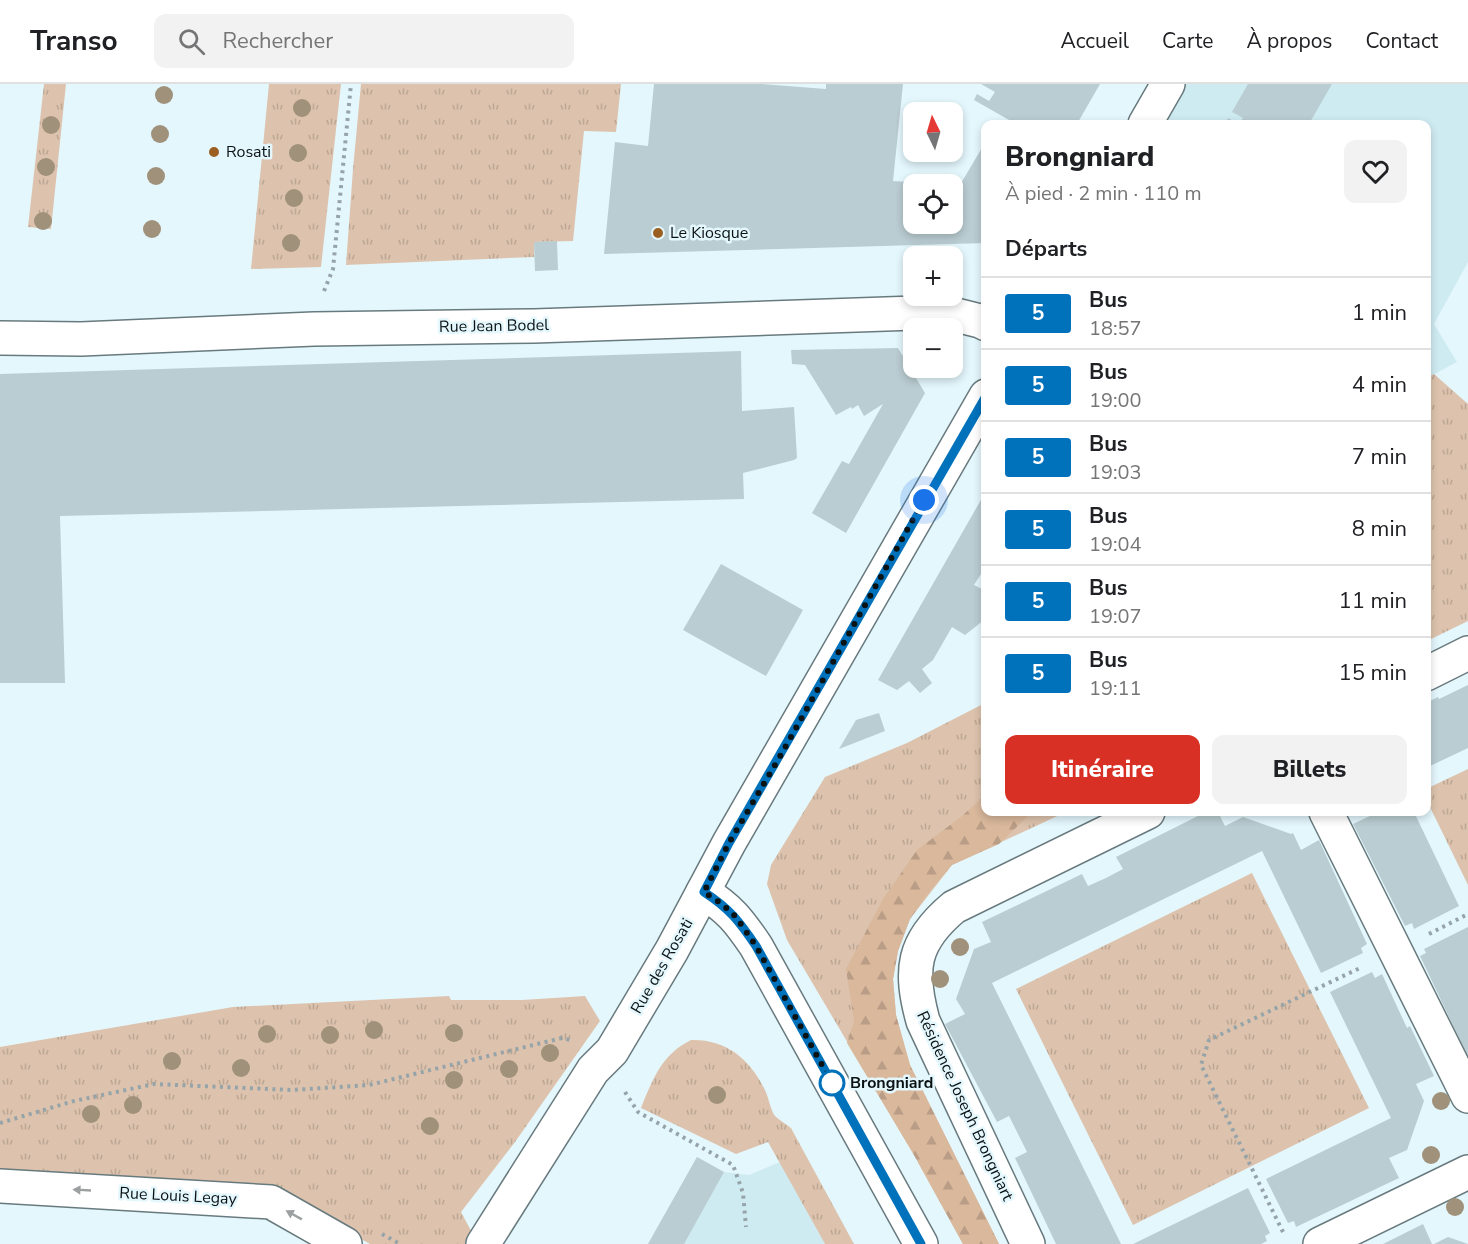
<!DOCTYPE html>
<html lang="fr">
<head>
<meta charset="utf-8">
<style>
  body { margin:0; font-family:"Nunito Sans",sans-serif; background:#f2f2f2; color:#202124; height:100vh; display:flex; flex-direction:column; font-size:22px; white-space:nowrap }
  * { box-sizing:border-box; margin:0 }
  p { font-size:20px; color:#757577 }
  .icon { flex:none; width:33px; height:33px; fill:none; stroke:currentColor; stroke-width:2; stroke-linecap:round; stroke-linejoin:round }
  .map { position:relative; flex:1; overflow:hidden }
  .side { position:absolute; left:981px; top:36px; width:450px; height:696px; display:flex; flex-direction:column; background:#fff; border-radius:12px; box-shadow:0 3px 9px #0003 }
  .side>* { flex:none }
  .badge { padding:0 12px; border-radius:4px; font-size:21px; line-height:39px }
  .needle { width:39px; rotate:355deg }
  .tools { position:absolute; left:903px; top:18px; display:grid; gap:12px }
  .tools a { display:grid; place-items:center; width:60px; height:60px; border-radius:12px; background:#fff; box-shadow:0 3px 9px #0003; font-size:30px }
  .you { position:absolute; width:30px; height:30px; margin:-15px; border:4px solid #fff; border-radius:50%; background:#1a73e8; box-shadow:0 0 0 9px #1a73e833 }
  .map>.badge { position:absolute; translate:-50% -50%; box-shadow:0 0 0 3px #fff }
  h2 { padding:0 24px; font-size:22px; line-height:54px }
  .round { display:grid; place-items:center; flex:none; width:63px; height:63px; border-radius:12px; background:#f2f2f2 }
  .head { display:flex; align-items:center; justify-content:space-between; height:102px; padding:0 24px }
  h1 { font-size:28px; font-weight:800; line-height:45px }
  .primary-button { display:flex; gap:12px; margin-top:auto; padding:12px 24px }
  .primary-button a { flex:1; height:69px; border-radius:12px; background:#d93025; color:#fff; font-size:24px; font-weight:800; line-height:69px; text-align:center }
  .primary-button a+a { background:#f2f2f2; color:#202124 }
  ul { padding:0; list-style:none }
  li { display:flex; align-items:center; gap:18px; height:72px; padding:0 24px; border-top:2px solid #e0e0e0 }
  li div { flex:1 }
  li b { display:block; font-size:22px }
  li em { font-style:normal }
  li .badge { min-width:66px; font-weight:700; text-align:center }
  header { display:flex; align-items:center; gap:36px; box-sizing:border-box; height:84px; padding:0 30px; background:#fff; border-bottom:2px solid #e0e0e0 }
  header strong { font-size:28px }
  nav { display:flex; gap:33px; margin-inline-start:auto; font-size:21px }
  .search { width:420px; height:54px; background:#f2f2f2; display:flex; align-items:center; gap:15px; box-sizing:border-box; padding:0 21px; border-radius:12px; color:#757577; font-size:22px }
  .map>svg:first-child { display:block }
  .built { fill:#cfebf2 }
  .grass { fill:url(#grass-tufts) }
  .forest { fill:url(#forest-firs) }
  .building { fill:#bacdd2 }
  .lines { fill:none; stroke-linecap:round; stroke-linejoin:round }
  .street-casing { stroke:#687a7e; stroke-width:36 }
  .secondary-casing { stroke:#687a7e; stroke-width:36 }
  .path { stroke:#96a4a9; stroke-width:4; stroke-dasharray:3 4.5; stroke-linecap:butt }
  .street { stroke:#fff; stroke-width:33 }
  .secondary { stroke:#fff; stroke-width:33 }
  .tree { fill:#a0917a }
  .oneway { fill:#9da0a1 }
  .line-casing { stroke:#fff; stroke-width:14 }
  .line { stroke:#0072bc; stroke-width:9 }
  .walk { stroke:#0b1214; stroke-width:6; stroke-dasharray:0 10.8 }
  .poi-dot { fill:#9b5f21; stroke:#e4f7fd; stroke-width:2 }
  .stop-dot { fill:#fff; stroke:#0072bc; stroke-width:3 }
  .labels { text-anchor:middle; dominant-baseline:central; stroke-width:5; stroke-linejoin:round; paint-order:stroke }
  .poi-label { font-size:16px; fill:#0b1214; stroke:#e4f7fd; text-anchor:start }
  .street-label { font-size:16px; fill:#0b1214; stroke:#e4f7fd }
  .stop-label { font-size:16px; font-weight:bold; fill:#0b1214; stroke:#e4f7fd; text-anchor:start }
</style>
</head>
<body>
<header>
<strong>Transo</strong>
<div class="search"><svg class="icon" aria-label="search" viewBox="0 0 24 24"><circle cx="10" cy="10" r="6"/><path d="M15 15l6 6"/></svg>Rechercher</div>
<nav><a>Accueil</a><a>Carte</a><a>À propos</a><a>Contact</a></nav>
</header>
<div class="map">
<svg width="1468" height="1160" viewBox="0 0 1468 1160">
  <defs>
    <pattern id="grass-tufts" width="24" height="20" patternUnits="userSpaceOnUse" patternTransform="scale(1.5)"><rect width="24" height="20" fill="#ddc3ad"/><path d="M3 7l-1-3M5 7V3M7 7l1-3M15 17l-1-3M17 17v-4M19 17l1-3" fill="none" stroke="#bca694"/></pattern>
    <pattern id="forest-firs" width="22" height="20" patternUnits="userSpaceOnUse" patternTransform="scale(1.5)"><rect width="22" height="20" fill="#d9b89c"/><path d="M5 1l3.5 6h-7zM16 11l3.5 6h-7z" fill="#b99d86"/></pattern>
  </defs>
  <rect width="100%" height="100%" fill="#e4f7fd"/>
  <path class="built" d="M1168 0H1468V178L1434 240 1457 278 1427 294 1426 40H1145Z
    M697 1073 724 1088 749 1091 780 1078 825 1160H648Z"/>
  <path class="grass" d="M44 0H66L51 145 28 143Z
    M269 0H341L321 183 251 185Z
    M361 0H621L616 48 584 47 573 157 534 158V173L346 181 353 85Z
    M1434 290 1468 320V537L1427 557 1426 294Z
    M985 619 986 728H1066L952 781 910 835 898 867 893 895 896 931 910 981 999 1160H963L914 1071 787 856 767 800 771 781 825 693 907 659Z
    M1468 685V801L1427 717 1426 705Z
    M1252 789 1369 1024 1133 1141 1016 905Z
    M449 912 451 916H522L585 912 600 937 515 1058 461 1128 477 1158 475 1160H370L281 1111 0 1096V963L233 923Z
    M691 956C726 955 750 975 765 1006 769 1014 770 1025 775 1032 779 1036 786 1040 791 1044L854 1160H825L768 1058 736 1070 641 1024C653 995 661 971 691 956Z"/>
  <path class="forest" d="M985 711 986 728H1029V731L999 760 952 781 930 807 910 835 898 867 893 895 896 931 910 981 999 1160H963L914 1071 847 959 854 937 846 885 883 815 917 766 962 732Z"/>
  <path class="building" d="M654 0H762L826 5V0H903L893 97 924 99V100H914V140H952V101H960L986 57V159L604 170 615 58 648 62Z
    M981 0H1100L1077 40H1016L974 16 977 10 989 17 995 8Z
    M1248 0H1332L1309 40H1225L1228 34 1239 40 1243 34 1232 28Z
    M557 157 558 186 535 187 534 158Z
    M898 264 925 309 846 449 812 429 842 377 849 380 883 320 864 332 858 321 852 325 851 323 836 331 805 281 792 280 791 266Z
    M741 267 742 327 794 323 797 374 794 376 743 389 744 415 60 432 65 599H0V290Z
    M986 407V482L974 501 986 507V537L984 536 965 551 952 543 933 576 922 585 932 599 920 609 909 597 897 606 878 596Z
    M721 480 803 526 766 592 683 546Z
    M1468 601V664L1426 684V619L1438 613 1439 615Z
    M879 629 885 647 839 665 856 636Z
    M1206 728H1218L1225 742 1243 733 1291 750 1293 749 1301 766 1319 756 1367 860 1361 864 1363 869 1321 889 1262 767 992 899 1121 1160H1056L1015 1074 1027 1068 1009 1032 997 1038 945 940 965 930 956 915 974 865 991 858 982 838 1082 790 1088 802 1106 794 1123 785 1116 773Z
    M1372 728H1414L1459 822 1414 845 1412 839 1405 842 1353 740 1374 730Z
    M1468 843V973L1420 872 1426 869 1424 865Z
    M1372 888 1375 894 1382 890 1407 944 1410 942 1434 992 1416 1000 1424 1017 1407 1066 1389 1074 1399 1094 1296 1143 1294 1137 1288 1139 1266 1095 1391 1034 1330 908Z
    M697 1073 724 1088 684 1160H648Z
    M1248 1104 1270 1149 1265 1152 1267 1157 1261 1160H1133Z
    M1423 1140 1432 1160H1383Z
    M1448 1153 1468 1160H1434Z"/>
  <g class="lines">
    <g class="street-casing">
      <path id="street" d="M0 254 81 255 314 245 534 242 944 228 980 237 986 240
        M1426 590 1468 569
        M1326 728 1468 1012
        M703 808C730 825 739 837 756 862L921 1160
        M1028 1160 923 937C909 886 912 858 954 823L1148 728
        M1320 1160 1468 1088"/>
    </g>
    <g class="secondary-casing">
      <path id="secondary" d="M1145 40 1168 0
        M0 1102 271 1118 345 1160
        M483 1160 593 986 612 967 672 866 729 759 986 312"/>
    </g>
    <path class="path" d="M324 207 333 185 351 0
      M1429 850 1468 830
      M625 1008 638 1028 733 1081 743 1109 746 1143
      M0 1039 74 1017 154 1000 292 1006 369 1001 562 954 570 956
      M1283 1148 1201 981 1209 956 1360 884
      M382 1150 400 1160"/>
    <use href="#street" class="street"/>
    <use href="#secondary" class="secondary"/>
  </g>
  <g class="tree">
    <circle cx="164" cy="11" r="9"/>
    <circle cx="302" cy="24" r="9"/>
    <circle cx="51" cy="41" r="9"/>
    <circle cx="160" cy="50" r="9"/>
    <circle cx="298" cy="69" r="9"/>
    <circle cx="46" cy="83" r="9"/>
    <circle cx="156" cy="92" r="9"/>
    <circle cx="294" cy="114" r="9"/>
    <circle cx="43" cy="137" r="9"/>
    <circle cx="152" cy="145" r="9"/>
    <circle cx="291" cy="159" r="9"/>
    <circle cx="960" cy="863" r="9"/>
    <circle cx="940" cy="895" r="9"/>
    <circle cx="374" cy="946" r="9"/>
    <circle cx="454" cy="949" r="9"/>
    <circle cx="267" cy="950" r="9"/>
    <circle cx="330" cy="951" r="9"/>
    <circle cx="550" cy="969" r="9"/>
    <circle cx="172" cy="977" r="9"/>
    <circle cx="241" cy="984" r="9"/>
    <circle cx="509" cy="985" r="9"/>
    <circle cx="454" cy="996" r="9"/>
    <circle cx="717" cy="1011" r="9"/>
    <circle cx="1441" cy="1017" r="9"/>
    <circle cx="133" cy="1021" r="9"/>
    <circle cx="91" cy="1030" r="9"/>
    <circle cx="430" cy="1042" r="9"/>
    <circle cx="1431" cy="1071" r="9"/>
    <circle cx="1455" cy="1123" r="9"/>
  </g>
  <defs><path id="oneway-solid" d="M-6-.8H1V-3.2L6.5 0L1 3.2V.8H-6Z" transform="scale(1.5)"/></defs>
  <g class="oneway">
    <use href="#oneway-solid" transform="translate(82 1106) rotate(-177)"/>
    <use href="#oneway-solid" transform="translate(294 1131) rotate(-151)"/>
  </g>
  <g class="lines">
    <g class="line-casing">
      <path id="line" d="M921 1160 756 862C739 837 730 825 704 808L729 759 986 312"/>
    </g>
    <use href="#line" class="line"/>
    <path class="walk" d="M832 999 756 862 736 833 722 820 704 808 729 759 782 669 924 416"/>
  </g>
  <g class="poi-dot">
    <circle cx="214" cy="68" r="6"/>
    <circle cx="658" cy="149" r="6"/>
  </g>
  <circle class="stop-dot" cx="832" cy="999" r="12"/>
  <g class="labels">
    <g class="poi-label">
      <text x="226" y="68">Rosati</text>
      <text x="670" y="149">Le Kiosque</text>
    </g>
    <g class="street-label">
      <text transform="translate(494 242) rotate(-1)">Rue Jean Bodel</text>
      <text transform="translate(662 882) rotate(-60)">Rue des Rosati</text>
      <text transform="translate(965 1022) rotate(65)">Résidence Joseph Brongniart</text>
      <text transform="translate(178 1112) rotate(3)">Rue Louis Legay</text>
    </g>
    <g class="stop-label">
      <text x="850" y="999">Brongniard</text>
    </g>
  </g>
</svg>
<div class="tools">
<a><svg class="needle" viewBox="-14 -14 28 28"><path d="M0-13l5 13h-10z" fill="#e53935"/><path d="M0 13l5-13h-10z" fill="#757577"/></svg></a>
<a><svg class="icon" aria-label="locate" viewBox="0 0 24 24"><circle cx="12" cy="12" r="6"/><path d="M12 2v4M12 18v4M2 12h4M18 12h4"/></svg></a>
<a>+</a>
<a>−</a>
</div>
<div class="you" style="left:924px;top:416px"></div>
<section class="side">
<div class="head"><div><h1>Brongniard</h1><p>À pied · 2 min · 110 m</p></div><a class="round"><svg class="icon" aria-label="heart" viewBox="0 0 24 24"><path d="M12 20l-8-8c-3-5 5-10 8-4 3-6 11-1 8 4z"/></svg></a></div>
<h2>Départs</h2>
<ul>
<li><span class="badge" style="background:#0072bc;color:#fff">5</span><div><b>Bus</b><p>18:57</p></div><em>1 min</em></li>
<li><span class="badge" style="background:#0072bc;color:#fff">5</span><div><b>Bus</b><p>19:00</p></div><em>4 min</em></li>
<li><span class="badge" style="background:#0072bc;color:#fff">5</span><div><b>Bus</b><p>19:03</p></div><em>7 min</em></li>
<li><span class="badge" style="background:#0072bc;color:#fff">5</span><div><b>Bus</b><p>19:04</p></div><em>8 min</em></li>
<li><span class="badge" style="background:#0072bc;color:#fff">5</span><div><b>Bus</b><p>19:07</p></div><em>11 min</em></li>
<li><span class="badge" style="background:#0072bc;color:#fff">5</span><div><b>Bus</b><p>19:11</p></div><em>15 min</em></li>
</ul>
<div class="primary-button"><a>Itinéraire</a><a>Billets</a></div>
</section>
</div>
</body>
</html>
